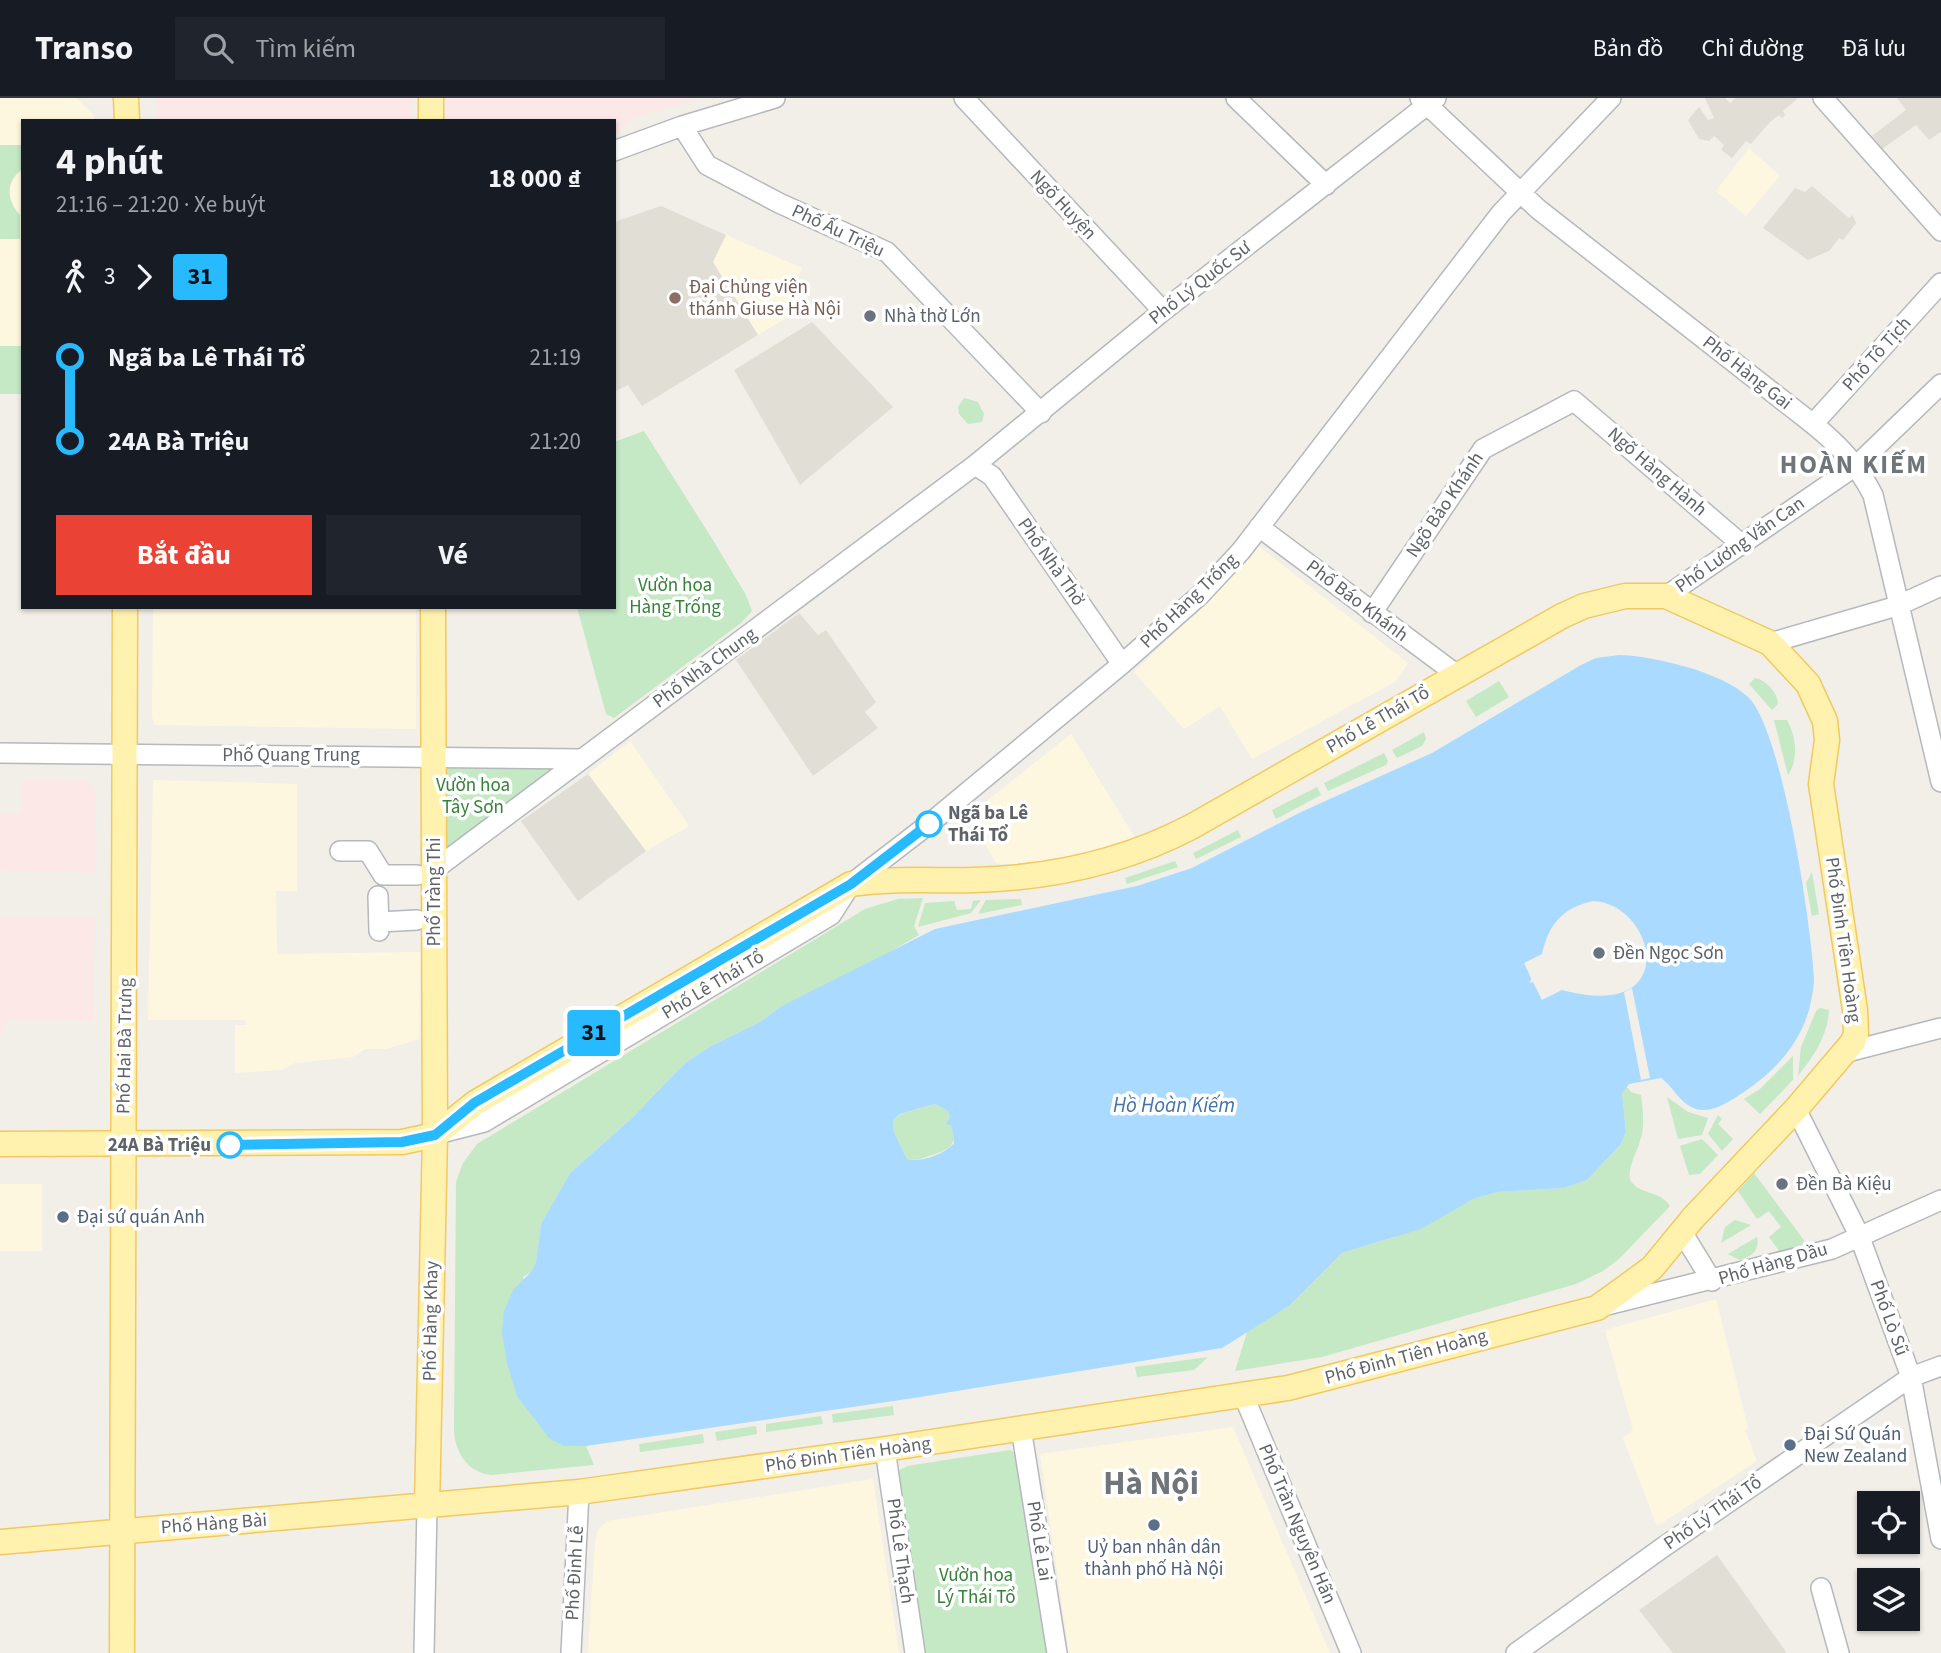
<!DOCTYPE html>
<html lang="vi">
<head>
<meta charset="utf-8">
<style>
  body { margin:0; font-family:"Source Sans 3",sans-serif; background:#20242c; color:#f1f3f6; height:100vh; display:flex; flex-direction:column; font-size:26px; white-space:nowrap }
  * { box-sizing:border-box; margin:0 }
  p { font-size:23px; color:#9ea1a6 }
  .icon { flex:none; width:38px; height:38px; fill:none; stroke:currentColor; stroke-width:2; stroke-linecap:round; stroke-linejoin:round }
  .map { position:relative; flex:1; overflow:hidden }
  .side { position:absolute; left:21px; top:21px; width:595px; height:490px; display:flex; flex-direction:column; background:#171b24; border-radius:0px; box-shadow:0 2px 5px #0004 }
  .side>* { flex:none }
  .badge { padding:0 14px; border-radius:5px; font-size:24px; line-height:46px }
  .buttons { position:absolute; left:1857px; top:1393px; display:grid; gap:14px }
  .buttons a { display:grid; place-items:center; width:63px; height:63px; border-radius:0px; background:#171b24; box-shadow:0 2px 5px #0004; font-size:35px }
  .map>.badge { position:absolute; translate:-50% -50%; box-shadow:0 0 0 4px #fff }
  .legs { display:flex; align-items:center; gap:10px; height:77px; padding:0 35px; font-size:23px }
  .legs p { margin-inline-start:auto }
  .summary { display:flex; align-items:center; justify-content:space-between; height:119px; padding:0 35px }
  h1 { font-size:38px; font-weight:700; line-height:52px }
  .primary-button { display:flex; gap:14px; margin-top:auto; padding:14px 35px }
  .primary-button a { flex:1; height:80px; border-radius:0px; background:#ea4335; color:#fff; font-size:28px; font-weight:700; line-height:80px; text-align:center }
  .primary-button a+a { background:#20242c; color:#f1f3f6 }
  ul { padding:0 35px; list-style:none }
  li { display:flex; align-items:center; gap:24px; height:84px; font-size:26px }
  li i { display:grid; place-items:center; width:10px; height:100%; margin:0 9px; background:currentColor }
  li i::after { content:''; width:18px; height:18px; margin:-9px; border:5px solid; border-radius:50%; background:#171b24 }
  li p { margin-inline-start:auto }
  li:first-child i { background:linear-gradient(#0000 50%,currentColor 0) }
  li:last-child i { background:linear-gradient(currentColor 50%,#0000 0) }
  header { display:flex; align-items:center; gap:42px; box-sizing:border-box; height:98px; padding:0 35px; background:#171b24; border-bottom:2px solid #363941 }
  header strong { font-size:33px }
  nav { display:flex; gap:38px; margin-inline-start:auto; font-size:24px }
  .search { width:490px; height:63px; background:#20242c; display:flex; align-items:center; gap:18px; box-sizing:border-box; padding:0 24px; border-radius:0px; color:#9ea1a6; font-size:26px }
  .map>svg:first-child { display:block }
  .commercial { fill:#fef7e0 }
  .education { fill:#e1ded6 }
  .medical { fill:#fce8e6 }
  .green { fill:#c5e8c5 }
  .water { fill:#aadaff; fill-rule:evenodd }
  .pier { fill:#f1efe8 }
  .lines { fill:none; stroke-linecap:round; stroke-linejoin:round }
  .minor-casing { stroke:#b5b8bc; stroke-width:22 }
  .major-casing { stroke:#f2c960; stroke-width:27 }
  .minor { stroke:#fff; stroke-width:19 }
  .major { stroke:#fff2af; stroke-width:24 }
  .line-1-casing { stroke:#fff; stroke-width:16 }
  .line-1 { stroke:#27baff; stroke-width:10 }
  .education-dot { fill:#8d6e63; stroke:#fff; stroke-width:2.5 }
  .worship-dot { fill:#6b7280; stroke:#fff; stroke-width:2.5 }
  .stop-1-dot { fill:#fff; stroke:#27baff; stroke-width:3.5 }
  .service-dot { fill:#5c6f8a; stroke:#fff; stroke-width:2.5 }
  .labels { text-anchor:middle; dominant-baseline:central; stroke-width:7; stroke-linejoin:round; paint-order:stroke }
  .street-label { font-size:19px; fill:#5f6368; stroke:#fff }
  .education-label { font-size:19px; fill:#785e54; stroke:#fff; text-anchor:start }
  .worship-label { font-size:19px; fill:#5b616d; stroke:#fff; text-anchor:start }
  .park-label { font-size:19px; fill:#348238; stroke:#fff }
  .stop-label { font-size:19px; font-weight:bold; fill:#5f6368; stroke:#fff; text-anchor:start }
  .service-label { font-size:19px; fill:#4e5e75; stroke:#fff; text-anchor:start }
  .water-label { font-size:21px; font-style:italic; fill:#4174aa; stroke:#fff }
  .district-label { font-size:26px; font-weight:bold; letter-spacing:2px; fill:#70757a; stroke:#fff }
  .town-label { font-size:33px; font-weight:bold; fill:#70757a; stroke:#fff }
</style>
</head>
<body>
<header>
<strong>Transo</strong>
<div class="search"><svg class="icon" aria-label="search" viewBox="0 0 24 24"><circle cx="10" cy="10" r="6"/><path d="M15 15l6 6"/></svg>Tìm kiếm</div>
<nav><a>Bản đồ</a><a>Chỉ đường</a><a>Đã lưu</a></nav>
</header>
<div class="map">
<svg width="1941" height="1555" viewBox="0 0 1941 1555">
  <rect width="100%" height="100%" fill="#f1efe8"/>
  <path class="commercial" d="M0 0H77L94 17V23H23V248H0Z
    M1749 50 1780 78 1746 118 1716 93Z
    M726 137 802 170 795 186 803 210 758 237 713 164Z
    M1257 447 1408 565 1395 584 1252 661 1220 608 1184 631 1134 574 1210 501Z
    M153 509H416V631L155 627 152 619Z
    M1071 636 1139 746 1076 761 1015 767 996 765 969 717Z
    M630 643 689 728 646 753 588 676Z
    M153 682 297 686V793H276L277 856 421 854 419 941 386 951H365L353 959 295 965 281 972 235 975V927H246L245 922H148Z
    M0 1086H42V1153H0Z
    M1716 1201 1748 1330 1745 1332 1757 1363 1657 1428 1623 1340 1633 1332 1605 1232Z
    M1233 1329 1330 1555H1069L1040 1356Z
    M873 1381 899 1555H588L595 1445 598 1432 607 1423Z"/>
  <path class="education" d="M1705 0H1725L1730 5 1736 0H1798L1783 13 1785 17 1782 20 1779 17 1769 25 1751 46 1746 43 1732 60 1721 52 1724 47 1714 38 1709 43 1699 41 1688 22 1699 9 1708 22 1714 20Z
    M1897 0H1941V34L1929 42 1916 27 1882 51 1872 38 1906 12Z
    M1812 88 1849 120 1853 117 1856 125 1843 142 1839 140 1829 153 1808 162 1763 130 1795 90 1805 94Z
    M661 108 726 137 713 164 758 237 642 308 628 287 614 294V124Z
    M812 224 893 309 800 387 734 272Z
    M799 515 818 537 826 532 876 604 865 614 878 630 813 678 736 562Z
    M588 676 646 753 578 803 521 723Z
    M1717 1457 1786 1554 1785 1555H1673L1639 1512Z"/>
  <path class="medical" d="M157 0H411V23H157Z
    M446 0H701L633 21 614 38V23H445Z
    M21 682H88L95 690V775L0 772V716L21 715Z
    M0 820H95L93 923 5 921 4 937H0Z"/>
  <path class="green" d="M0 47H22L21 72C5 85 7 103 20 117V141H0Z
    M0 248H23V296H0Z
    M964 300 978 304 984 316 982 324 968 326 959 316 958 309Z
    M644 333 711 439 746 497 752 513 741 525 614 620 606 616 577 509H614V344Z
    M1755 580C1766 582 1778 595 1778 606L1772 612 1749 586Z
    M1499 583 1509 599 1476 619 1466 603Z
    M1774 622H1787C1796 638 1799 661 1788 677Z
    M1424 634 1426 641 1422 648 1397 660 1392 652Z
    M1384 655 1388 663 1386 667 1328 693 1324 685Z
    M443 666H564L441 758Z
    M1317 689 1321 697 1276 721 1272 712Z
    M1238 732 1241 739 1196 761 1193 755Z
    M1175 763 1178 769 1127 786 1125 780Z
    M1812 774 1819 816 1812 818 1806 785Z
    M923 800 914 828 919 837 862 870 780 909 760 924 711 948 685 965 632 1020 570 1075 541 1126 536 1164 531 1174 523 1179 564 1348H586L594 1367 491 1377C468 1374 456 1356 454 1334L456 1084 463 1065 477 1046 865 811 898 801Z
    M1021 801 1022 807 978 816 986 802Z
    M981 802 971 815 918 829 925 805 954 803 957 812 971 811 973 803Z
    M1820 910 1829 912C1828 938 1813 959 1798 978L1801 949 1816 913Z
    M1793 958V982L1760 1016 1744 1001 1760 991Z
    M1626 988 1631 994 1641 997C1643 1011 1645 1030 1640 1043 1636 1057 1628 1067 1630 1082 1640 1098 1659 1091 1670 1108L1619 1161 1603 1173 1576 1186 1322 1259 1235 1273 1247 1234 1289 1208 1342 1155 1392 1140 1473 1101 1498 1094 1564 1090 1587 1082 1621 1046 1626 1034 1622 995Z
    M1667 999 1688 1014 1708 1020 1702 1037 1678 1041Z
    M935 1006 948 1013C957 1042 959 1049 929 1058 921 1061 915 1063 907 1061L893 1032V1022L901 1016Z
    M1718 1017 1722 1021 1718 1026 1733 1041 1722 1053 1708 1036Z
    M1702 1041 1718 1057 1700 1076 1689 1077 1680 1048Z
    M1754 1075 1809 1149 1782 1157 1769 1139 1781 1129 1769 1113 1757 1121 1738 1093Z
    M1735 1122 1751 1127 1721 1145 1725 1129Z
    M1757 1139C1760 1152 1752 1158 1740 1162L1728 1156Z
    M1208 1259 1194 1272 1137 1279 1135 1269Z
    M893 1308 894 1317 833 1325 832 1316Z
    M821 1318 823 1326 766 1334V1326Z
    M756 1328 757 1336 717 1343 715 1334Z
    M703 1336 704 1345 640 1354 639 1346Z
    M1010 1352 1017 1356 1049 1555H924L898 1373 907 1368Z"/>
  <path class="water" d="M1619 557C1654 558 1722 574 1748 599 1782 630 1812 830 1814 881 1814 891 1811 903 1809 912 1799 947 1774 974 1744 994 1731 1002 1713 1016 1696 1011 1679 1005 1674 989 1661 980L1629 986 1622 995 1626 1034 1621 1046 1587 1082 1564 1090 1498 1094 1473 1101 1421 1131 1342 1155 1289 1208 1222 1250 914 1300 586 1348H564L549 1340 517 1298 507 1265 502 1235 504 1213 513 1192 531 1174 536 1164 541 1126 570 1075 632 1020 685 965 711 948 760 924 780 909 935 831 1137 788 1192 770 1301 714 1432 655 1581 567 1596 560ZM1593 803C1655 805 1684 925 1562 892L1542 902 1533 884 1530 885 1531 880 1524 865 1542 856C1549 826 1562 810 1593 803ZM935 1006 948 1013 950 1020 946 1026 952 1028 954 1045C945 1056 921 1065 907 1061L893 1032V1022L900 1016Z"/>
  <path class="pier" d="M1632 890 1650 980 1641 982 1624 894Z"/>
  <g class="lines">
    <g class="minor-casing">
      <path id="minor" d="M964 0 1163 213
        M1236 0 1326 87
        M1420 0 1538 111 1813 326C1839 347 1857 366 1873 397L1941 684
        M1823 0 1941 133
        M682 28 707 67 779 105 887 154 1041 315
        M614 53 682 28 775 0
        M1813 326 1941 185
        M975 367 992 378 1122 566
        M1259 429 1456 576
        M1666 498 1857 367 1941 286
        M1372 515 1483 351 1574 303 1740 445
        M1770 545 1897 508 1941 488
        M0 655 581 661
        M340 753H368L383 777H417
        M434 772 975 367 1163 213 1436 0
        M378 798 379 833
        M379 824 417 822
        M1847 954 1941 930
        M1796 1011 1859 1137 1911 1279 1941 1441
        M441 1035 484 1024 831 817 851 786 929 726 1122 566 1200 497 1241 453 1501 115 1611 0
        M1682 1134 1712 1183
        M1603 1208 1832 1151 1941 1102
        M1243 1296 1351 1555
        M1021 1330 1057 1555
        M885 1351 915 1555
        M1821 1490 1839 1555
        M424 1555 427 1409
        M571 1555 579 1394
        M1516 1555 1662 1450 1911 1279 1941 1268"/>
    </g>
    <g class="major-casing">
      <path id="major" d="M126 0 127 23
        M431 23V0
        M0 1046 402 1044 435 1037 475 1005 851 786C892 780 932 783 974 782 1051 780 1122 765 1191 729L1562 518 1584 508 1625 498H1666L1770 545 1808 586 1825 623 1827 642 1821 686 1855 912 1856 935 1853 944 1796 1011 1693 1120 1652 1170 1597 1210 1288 1290 885 1351 579 1394 0 1444
        M427 1409 435 1037 433 509
        M122 1555 125 509"/>
    </g>
    <use href="#minor" class="minor"/>
    <use href="#major" class="major"/>
  </g>
  <g class="lines">
    <g class="line-1-casing">
      <path id="line-1" d="M230 1047 402 1044 435 1037 474 1005 851 786 929 726"/>
    </g>
    <use href="#line-1" class="line-1"/>
  </g>
  <circle class="education-dot" cx="675" cy="200" r="7"/>
  <g class="worship-dot">
    <circle cx="870" cy="218" r="7"/>
    <circle cx="1599" cy="855" r="7"/>
    <circle cx="1782" cy="1086" r="7"/>
  </g>
  <g class="stop-1-dot">
    <circle cx="929" cy="726" r="12"/>
    <circle cx="230" cy="1047" r="12"/>
  </g>
  <g class="service-dot">
    <circle cx="63" cy="1119" r="7"/>
    <circle cx="1790" cy="1347" r="7"/>
    <circle cx="1154" cy="1427" r="7"/>
  </g>
  <g class="labels">
    <g class="street-label">
      <text transform="translate(1063 107) rotate(47)">Ngõ Huyện</text>
      <text transform="translate(838 133) rotate(25)">Phố Ấu Triệu</text>
      <text transform="translate(1200 185) rotate(-38)">Phố Lý Quốc Sư</text>
      <text transform="translate(1877 256) rotate(-48)">Phố Tô Tịch</text>
      <text transform="translate(1747 275) rotate(38)">Phố Hàng Gai</text>
      <text transform="translate(1657 374) rotate(41)">Ngõ Hàng Hành</text>
      <text transform="translate(1445 407) rotate(-56)">Ngõ Bảo Khánh</text>
      <text transform="translate(1740 447) rotate(-35)">Phố Lương Văn Can</text>
      <text transform="translate(1051 464) rotate(55)">Phố Nhà Thờ</text>
      <text transform="translate(1189 503) rotate(-44)">Phố Hàng Trống</text>
      <text transform="translate(1357 503) rotate(37)">Phố Báo Khánh</text>
      <text transform="translate(705 570) rotate(-36)">Phố Nhà Chung</text>
      <text transform="translate(1378 622) rotate(-30)">Phố Lê Thái Tổ</text>
      <text x="291" y="657">Phố Quang Trung</text>
      <text transform="translate(434 794) rotate(-90)">Phố Tràng Thi</text>
      <text transform="translate(1843 842) rotate(82)">Phố Đinh Tiên Hoàng</text>
      <text transform="translate(713 887) rotate(-31)">Phố Lê Thái Tổ</text>
      <text transform="translate(125 948) rotate(-89)">Phố Hai Bà Trưng</text>
      <text transform="translate(1773 1166) rotate(-16)">Phố Hàng Dầu</text>
      <text transform="translate(1889 1220) rotate(70)">Phố Lò Sũ</text>
      <text transform="translate(431 1223) rotate(-89)">Phố Hàng Khay</text>
      <text transform="translate(1406 1259) rotate(-15)">Phố Đinh Tiên Hoàng</text>
      <text transform="translate(848 1357) rotate(-8)">Phố Đinh Tiên Hoàng</text>
      <text transform="translate(1713 1415) rotate(-35)">Phố Lý Thái Tổ</text>
      <text transform="translate(214 1426) rotate(-4)">Phố Hàng Bài</text>
      <text transform="translate(1297 1426) rotate(67)">Phố Trần Nguyên Hãn</text>
      <text transform="translate(1039 1443) rotate(81)">Phố Lê Lai</text>
      <text transform="translate(900 1453) rotate(82)">Phố Lê Thạch</text>
      <text transform="translate(575 1475) rotate(-87)">Phố Đinh Lễ</text>
    </g>
    <g class="education-label">
      <text x="689" y="189">Đại Chủng viện<tspan x="689" dy="22">thánh Giuse Hà Nội</tspan></text>
    </g>
    <g class="worship-label">
      <text x="884" y="218">Nhà thờ Lớn</text>
      <text x="1613" y="855">Đền Ngọc Sơn</text>
      <text x="1796" y="1086">Đền Bà Kiệu</text>
    </g>
    <g class="park-label">
      <text x="675" y="487">Vườn hoa<tspan x="675" dy="22">Hàng Trống</tspan></text>
      <text x="473" y="687">Vườn hoa<tspan x="473" dy="22">Tây Sơn</tspan></text>
      <text x="976" y="1477">Vườn hoa<tspan x="976" dy="22">Lý Thái Tổ</tspan></text>
    </g>
    <g class="stop-label">
      <text x="948" y="715">Ngã ba Lê<tspan x="948" dy="22">Thái Tổ</tspan></text>
      <text x="211" y="1047" text-anchor="end">24A Bà Triệu</text>
    </g>
    <g class="service-label">
      <text x="77" y="1119">Đại sứ quán Anh</text>
      <text x="1804" y="1336">Đại Sứ Quán<tspan x="1804" dy="22">New Zealand</tspan></text>
      <text x="1154" y="1449" text-anchor="middle">Uỷ ban nhân dân<tspan x="1154" dy="22">thành phố Hà Nội</tspan></text>
    </g>
    <g class="water-label">
      <text x="1174" y="1007">Hồ Hoàn Kiếm</text>
    </g>
    <g class="district-label">
      <text x="1854" y="366">HOÀN KIẾM</text>
    </g>
    <g class="town-label">
      <text x="1151" y="1385">Hà Nội</text>
    </g>
  </g>
</svg>
<div class="buttons">
<a><svg class="icon" aria-label="locate" viewBox="0 0 24 24"><circle cx="12" cy="12" r="6"/><path d="M12 2v4M12 18v4M2 12h4M18 12h4"/></svg></a>
<a><svg class="icon" aria-label="layers" viewBox="0 0 24 24"><path d="M12 4l9 5-9 5-9-5zM3 14l9 5 9-5"/></svg></a>
</div>
<b class="badge" style="left:594px;top:935px;background:#27baff;color:#111">31</b>
<section class="side">
<div class="summary"><div><h1>4 phút</h1><p>21:16 – 21:20 · Xe buýt</p></div><b>18 000 ₫</b></div>
<div class="legs"><svg class="icon" aria-label="walk" viewBox="0 0 24 24"><circle cx="13" cy="4" r="2"/><path d="M13 8l-2 6 4 7M11 14l-3 7M7 12l3-4h3l4 4"/></svg>3<svg class="icon" aria-label="forward" viewBox="0 0 24 24"><path d="M9 5l7 7-7 7"/></svg><b class="badge" style="background:#27baff;color:#111">31</b></div>
<ul>
<li><i style="color:#27baff"></i><b>Ngã ba Lê Thái Tổ</b><p>21:19</p></li>
<li><i style="color:#27baff"></i><b>24A Bà Triệu</b><p>21:20</p></li>
</ul>
<div class="primary-button"><a>Bắt đầu</a><a>Vé</a></div>
</section>
</div>
</body>
</html>
